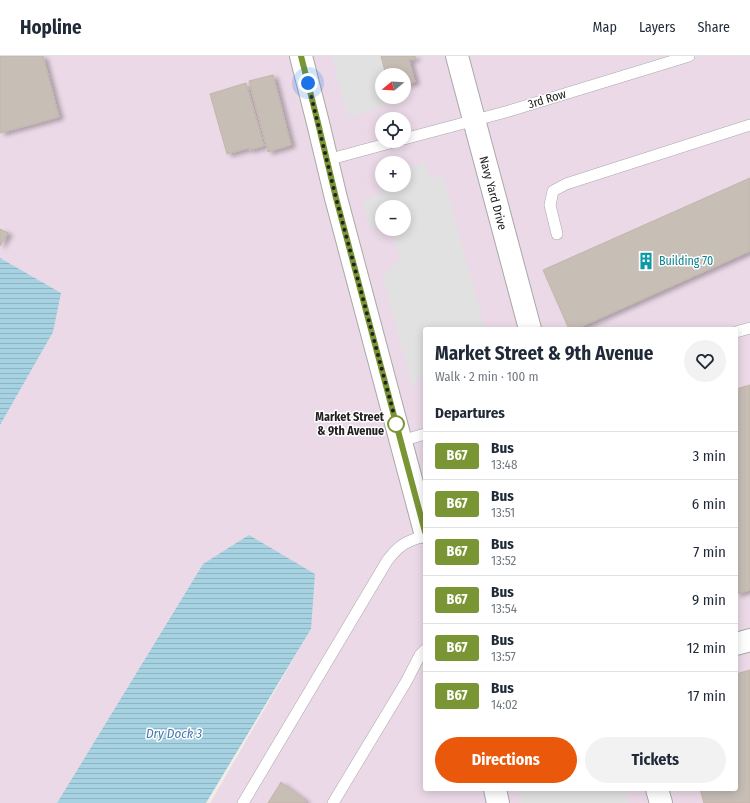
<!DOCTYPE html>
<html lang="en">
<head>
<meta charset="utf-8">
<style>
  body { margin:0; font-family:"Fira Sans Condensed",sans-serif; background:#f2f2f3; color:#1f2937; height:100vh; display:flex; flex-direction:column; font-size:15px; white-space:nowrap }
  * { box-sizing:border-box; margin:0 }
  p { font-size:13px; color:#747a83 }
  .icon { flex:none; width:22px; height:22px; fill:none; stroke:currentColor; stroke-width:2; stroke-linecap:round; stroke-linejoin:round }
  .map { position:relative; flex:1; overflow:hidden }
  .side { position:absolute; left:423px; top:271px; width:315px; height:464px; display:flex; flex-direction:column; background:#fff; border-radius:4px; box-shadow:0 2px 10px #0003 }
  .side>* { flex:none }
  .badge { padding:0 8px; border-radius:3px; font-size:14px; line-height:26px }
  .needle { width:26px; rotate:252deg }
  .fabs { position:absolute; left:375px; top:12px; display:grid; gap:8px }
  .fabs a { display:grid; place-items:center; width:36px; height:36px; border-radius:50%; background:#fff; box-shadow:0 2px 10px #0003; font-size:20px }
  .you { position:absolute; width:20px; height:20px; margin:-10px; border:3px solid #fff; border-radius:50%; background:#1a73e8; box-shadow:0 0 0 6px #1a73e833 }
  .map>.badge { position:absolute; translate:-50% -50%; box-shadow:0 0 0 2px #fff }
  h2 { padding:0 12px; font-size:15px; line-height:36px }
  .round { display:grid; place-items:center; flex:none; width:42px; height:42px; border-radius:21px; background:#f2f2f3 }
  .summary { display:flex; align-items:center; justify-content:space-between; height:68px; padding:0 12px }
  h1 { font-size:19px; font-weight:700; line-height:30px }
  .action { display:flex; gap:8px; margin-top:auto; padding:8px 12px }
  .action a { flex:1; height:46px; border-radius:24px; background:#ea580c; color:#fff; font-size:16px; font-weight:700; line-height:46px; text-align:center }
  .action a+a { background:#f2f2f3; color:#1f2937 }
  ul { padding:0; list-style:none }
  li { display:flex; align-items:center; gap:12px; height:48px; padding:0 12px; border-top:1px solid #e0e1e3 }
  li div { flex:1 }
  li b { display:block; font-size:15px }
  li em { font-style:normal }
  li .badge { min-width:44px; font-weight:700; text-align:center }
  header { display:flex; align-items:center; gap:24px; box-sizing:border-box; height:56px; padding:0 20px; background:#fff; border-bottom:1px solid #e0e1e3 }
  header strong { font-size:19px }
  nav { display:flex; gap:22px; margin-inline-start:auto; font-size:14px }
  .map>svg:first-child { display:block }
  .industrial { fill:#ebd9e7; fill-rule:evenodd }
  .parking { fill:#e1e1e1 }
  .water { fill:url(#water-rules) }
  .building { fill:#c7beb6; stroke:#c4b5a8; filter:url(#shadow) }
  .lines { fill:none; stroke-linecap:round; stroke-linejoin:round }
  .service-casing { stroke:#a8a8a8; stroke-width:12 }
  .minor-casing { stroke:#a8a8a8; stroke-width:24 }
  .service { stroke:#fff; stroke-width:11 }
  .minor { stroke:#fff; stroke-width:22 }
  .line-casing { stroke:#fff; stroke-width:9 }
  .line { stroke:#799534; stroke-width:6 }
  .walk { stroke:#212121; stroke-width:4; stroke-dasharray:0 7.2 }
  .stop-dot { fill:#fff; stroke:#799534; stroke-width:2 }
  .labels { text-anchor:middle; dominant-baseline:central; stroke-width:3; stroke-linejoin:round; paint-order:stroke }
  .street-label { font-size:12px; fill:#212121; stroke:#fff }
  .culture-label { font-size:12px; fill:#0d838f; stroke:#fff; text-anchor:start }
  .stop-label { font-size:12px; font-weight:bold; fill:#212121; stroke:#fff; text-anchor:end }
  .water-label { font-size:13px; font-style:italic; fill:#4477ae; stroke:#fff }
</style>
</head>
<body>
<header>
<strong>Hopline</strong>
<nav><a>Map</a><a>Layers</a><a>Share</a></nav>
</header>
<div class="map">
<svg width="750" height="747" viewBox="0 0 750 747">
  <defs>
    <pattern id="water-rules" width="6" height="5" patternUnits="userSpaceOnUse"><rect width="6" height="5" fill="#a6d2e1"/><path d="M0 2.5h6" fill="none" stroke="#8fb4c1"/></pattern>
    <filter id="shadow"><feDropShadow dx="4.5" dy="2.5" stdDeviation="2" flood-color="#0004"/></filter>
  </defs>
  <rect width="100%" height="100%" fill="#f1eee7"/>
  <path class="industrial" d="M0 0H750V747H210L311 573 203 508 57 747H0ZM382 19H404V41H382ZM382 63H404V85H382ZM382 107H404V129H382ZM382 151H404V173H382ZM425 273H736V733H425Z"/>
  <path class="parking" d="M332 0H381L386 19H382V41H391L393 47 348 61Z
    M425 106 429 123 443 120 485 273H425V317L412 330 383 220 400 202 392 173H404V151H382V169L370 172 362 144 382 138 378 119 382 118V129H404V112Z
    M517 733H625L629 747H521Z"/>
  <path class="water" d="M0 202 61 237 53 276 0 369Z
    M249 479 315 518 311 573 206 747H57L203 508Z"/>
  <path class="building" d="M0 0H43L59 61 0 77Z
    M381 0H415L416 2 409 4 415 26 404 29V19H401L400 18 386 19Z
    M273 19 291 89 268 96 249 25Z
    M246 27 264 90 249 94V92L227 98 210 38Z
    M750 122V195L576 273H569L543 214Z
    M0 173 8 177 0 190Z
    M750 329V534L736 538V333Z
    M750 614V747H704L700 733H736V618Z
    M281 726 305 744V747H268Z"/>
  <g class="lines">
    <g class="service-casing">
      <path id="service" d="M404 83 509 55 689 0
        M327 104 397 85
        M557 178 550 149 553 135 566 128 750 69
        M736 276 750 272
        M401 385 425 378
        M243 747 387 505C399 489 406 485 425 480
        M333 747 406 626 420 599 425 594"/>
    </g>
    <g class="minor-casing">
      <path id="minor" d="M301 0 318 67 336 142 425 476
        M457 0 530 273
        M736 588 750 584
        M495 733 498 747
        M657 733 661 747"/>
    </g>
    <use href="#service" class="service"/>
    <use href="#minor" class="minor"/>
  </g>
  <g class="lines">
    <g class="line-casing">
      <path id="line" d="M301 0 318 67 336 142 425 476"/>
    </g>
    <use href="#line" class="line"/>
    <path class="walk" d="M308 27 336 142 397 370 396 368"/>
  </g>
  <defs>
    <g id="building-bare" transform="scale(1.38)"><path d="M-4-6H4V6H1V3H-1V6H-4ZM-2.5-4.3h1.7v1.8h-1.7ZM.8-4.3h1.7v1.8H.8ZM-2.5-1h1.7V.8h-1.7ZM.8-1h1.7V.8H.8Z" fill="#0f9aa8" stroke="#fff" stroke-width="2.5" paint-order="stroke"/></g>
  </defs>
  <g fill-rule="evenodd">
    <use href="#building-bare" x="646" y="205"/>
  </g>
  <circle class="stop-dot" cx="396" cy="368" r="8"/>
  <g class="labels">
    <g class="street-label">
      <text transform="translate(547 43) rotate(-17)">3rd Row</text>
      <text transform="translate(493 137) rotate(75)">Navy Yard Drive</text>
    </g>
    <g class="culture-label">
      <text x="659" y="205">Building 70</text>
    </g>
    <g class="stop-label">
      <text x="384" y="361">Market Street<tspan x="384" dy="14">&amp; 9th Avenue</tspan></text>
    </g>
    <g class="water-label">
      <text x="174" y="677">Dry Dock 3</text>
    </g>
  </g>
</svg>
<div class="fabs">
<a><svg class="needle" viewBox="-14 -14 28 28"><path d="M0-13l5 13h-10z" fill="#e53935"/><path d="M0 13l5-13h-10z" fill="#747a83"/></svg></a>
<a><svg class="icon" aria-label="locate" viewBox="0 0 24 24"><circle cx="12" cy="12" r="6"/><path d="M12 2v4M12 18v4M2 12h4M18 12h4"/></svg></a>
<a>+</a>
<a>−</a>
</div>
<div class="you" style="left:308px;top:27px"></div>
<section class="side">
<div class="summary"><div><h1>Market Street &amp; 9th Avenue</h1><p>Walk · 2 min · 100 m</p></div><a class="round"><svg class="icon" aria-label="heart" viewBox="0 0 24 24"><path d="M12 20l-8-8c-3-5 5-10 8-4 3-6 11-1 8 4z"/></svg></a></div>
<h2>Departures</h2>
<ul>
<li><span class="badge" style="background:#799534;color:#fff">B67</span><div><b>Bus</b><p>13:48</p></div><em>3 min</em></li>
<li><span class="badge" style="background:#799534;color:#fff">B67</span><div><b>Bus</b><p>13:51</p></div><em>6 min</em></li>
<li><span class="badge" style="background:#799534;color:#fff">B67</span><div><b>Bus</b><p>13:52</p></div><em>7 min</em></li>
<li><span class="badge" style="background:#799534;color:#fff">B67</span><div><b>Bus</b><p>13:54</p></div><em>9 min</em></li>
<li><span class="badge" style="background:#799534;color:#fff">B67</span><div><b>Bus</b><p>13:57</p></div><em>12 min</em></li>
<li><span class="badge" style="background:#799534;color:#fff">B67</span><div><b>Bus</b><p>14:02</p></div><em>17 min</em></li>
</ul>
<div class="action"><a>Directions</a><a>Tickets</a></div>
</section>
</div>
</body>
</html>
